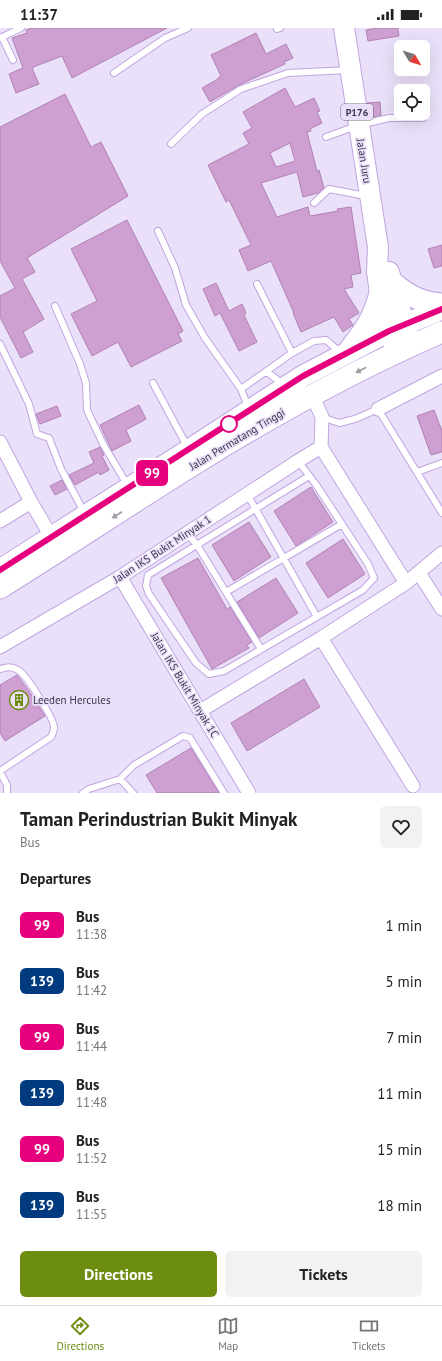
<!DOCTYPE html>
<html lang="en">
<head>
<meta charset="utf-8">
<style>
  body { margin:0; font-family:"PT Sans",sans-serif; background:#f2f2f2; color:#222; height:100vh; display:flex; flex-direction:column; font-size:15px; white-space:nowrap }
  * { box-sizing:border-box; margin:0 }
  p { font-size:13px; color:#767676 }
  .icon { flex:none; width:22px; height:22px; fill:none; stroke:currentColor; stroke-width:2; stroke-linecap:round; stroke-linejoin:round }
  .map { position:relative; height:765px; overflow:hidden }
  .panel { display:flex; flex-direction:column; background:#fff; flex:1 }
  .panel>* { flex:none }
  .badge { padding:0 8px; border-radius:6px; font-size:14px; line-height:26px }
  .needle { width:26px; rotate:128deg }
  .buttons { position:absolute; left:394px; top:12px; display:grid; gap:8px }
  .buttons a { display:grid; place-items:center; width:36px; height:36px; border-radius:6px; background:#fff; box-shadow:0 4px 16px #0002; font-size:20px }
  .map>.badge { position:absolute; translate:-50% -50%; box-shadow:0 0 0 2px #fff }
  h2 { padding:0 20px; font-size:15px; line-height:36px }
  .round { display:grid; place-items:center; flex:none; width:42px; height:42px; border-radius:6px; background:#f2f2f2 }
  .overview { display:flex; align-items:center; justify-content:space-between; height:68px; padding:0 20px }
  h1 { font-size:19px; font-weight:700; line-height:30px }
  .action { display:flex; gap:8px; margin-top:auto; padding:8px 20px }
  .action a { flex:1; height:46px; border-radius:6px; background:#6d8d11; color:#fff; font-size:16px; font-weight:700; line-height:46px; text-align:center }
  .action a+a { background:#f2f2f2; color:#222 }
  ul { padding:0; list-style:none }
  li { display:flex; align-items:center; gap:12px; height:56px; padding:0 20px }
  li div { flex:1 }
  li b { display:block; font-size:15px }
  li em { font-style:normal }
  li .badge { min-width:44px; font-weight:700; text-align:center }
  .status { display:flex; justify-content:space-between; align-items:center; height:28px; padding:0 20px; background:#fff; direction:ltr }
  .status svg { height:11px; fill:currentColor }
  .tab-bar { display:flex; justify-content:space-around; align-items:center; height:56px; border-top:1px solid #e0e0e0; background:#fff; font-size:11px; color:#767676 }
  .tab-bar a { display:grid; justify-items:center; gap:2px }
  .tab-bar .on { color:#6d8d11 }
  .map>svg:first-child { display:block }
  .building { fill:#ce9fd1; stroke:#b082b3; fill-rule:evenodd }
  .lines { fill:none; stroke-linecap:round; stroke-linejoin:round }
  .service-casing { stroke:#c0a5e1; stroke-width:8 }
  .minor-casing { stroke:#c0a5e1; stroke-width:15 }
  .primary-casing { stroke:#c0a5e1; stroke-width:22 }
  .trunk-casing { stroke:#c0a5e1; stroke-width:23 }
  .service { stroke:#fff; stroke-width:6 }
  .minor { stroke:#fff; stroke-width:13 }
  .primary { stroke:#fff; stroke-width:20 }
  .trunk { stroke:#fff; stroke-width:21 }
  .oneway { fill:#9f9aa6 }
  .line-casing { stroke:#fff; stroke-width:9 }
  .line { stroke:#e6007e; stroke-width:6 }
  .stop-dot { fill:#fff; stroke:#e6007e; stroke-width:2 }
  .labels { text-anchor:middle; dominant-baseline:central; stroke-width:3.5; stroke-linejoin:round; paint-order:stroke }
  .shield { fill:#ebe0f9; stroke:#736880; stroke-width:1 }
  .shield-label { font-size:10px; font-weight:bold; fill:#3f344c }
  .street-label { font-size:11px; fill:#3f344c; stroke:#ebe0f9 }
  .poi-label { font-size:11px; fill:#3f344c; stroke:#ebe0f9; text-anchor:start }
</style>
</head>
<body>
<div class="status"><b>11:37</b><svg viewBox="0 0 49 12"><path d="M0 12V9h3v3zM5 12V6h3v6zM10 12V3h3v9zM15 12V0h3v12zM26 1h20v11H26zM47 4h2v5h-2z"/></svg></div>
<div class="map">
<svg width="442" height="765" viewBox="0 0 442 765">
  <rect width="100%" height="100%" fill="#ebe0f9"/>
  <path class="building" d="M32 0H167L72 50 62 28 36 38 32 40 39 56 16 65 9 46 23 40 12 10 27 5 26 2Z
    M377 0H398L399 8 368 13 366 2Z
    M256 5 266 26 286 16 293 30 284 34 285 36 239 57 210 74 202 60 218 51V50L221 48 211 27Z
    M285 60 295 79 314 70 320 83 317 84 322 95 310 101 311 103 307 104 317 143 319 142 324 160 318 165 303 169 297 144 261 155 277 189 308 179 310 188 338 183 337 181 351 179 361 245 351 247 353 259 344 261 359 285 349 291 353 297 343 304 334 289 301 304 293 285H294L271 233 248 243 239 222 251 217 229 172 226 174 208 137 249 116 243 105 252 100 243 84ZM290 115 295 133 276 139 270 125Z
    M65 66 91 119 101 114 128 168 27 230 35 244 22 251 44 291 23 304 33 324 21 330 0 289V268L15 260 0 233V99Z
    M380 74 381 87 370 90 367 75Z
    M127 192 183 303 178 306 182 313 131 339 118 314 92 328 71 286 97 273 71 221Z
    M442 217V238L434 240 428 221Z
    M216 255 229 283 242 276 246 285 244 287 257 314 239 323 220 285 215 288 203 261Z
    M139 377 146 391 126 402 131 413 112 423 100 397Z
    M57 378 61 388 40 396 36 386Z
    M434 382 442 403V424L431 427 417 388Z
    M100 419 104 427 102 428 109 442 100 447 99 444 75 457 69 447 94 435 89 424Z
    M62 452 67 461 55 467 50 458Z
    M311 459 333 494 296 518 274 483Z
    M249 494 271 529 234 553 212 517Z
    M343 511 365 546 328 570 306 535Z
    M198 530 227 581 230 579 252 614 247 617 249 620 212 641 161 550Z
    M276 550 298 585 259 610 237 574Z
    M17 647 29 663 45 688 5 713 0 705V657Z
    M304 651 320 679 247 723 231 695Z
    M191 720 219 765H157L146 747Z"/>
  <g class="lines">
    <g class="service-casing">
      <path id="service" d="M277 1 280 0
        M2 9 13 32
        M0 10 21 0
        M114 45 165 10 188 0
        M326 109 359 97 389 90H423
        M171 116 202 86 241 61 288 45 349 42
        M314 175 329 161 366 168
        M158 203 175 240 186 277 205 310 241 361 248 379
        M257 256 292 325
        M55 278 80 336 86 355 87 382 103 416 128 458
        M0 316 29 376 37 406 49 410 61 441 84 484
        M267 344 284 357
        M153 355 188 420
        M241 361 292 325 314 313 326 312 341 325
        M322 389 339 395 355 391 378 381 442 485
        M298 433 317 458 368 536 374 550 363 562 224 643 209 646 196 635 149 566 146 558 148 547 309 448
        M417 444 442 435
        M247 466 317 589
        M187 505 197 517 261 621
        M226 564 342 496
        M0 641C7 639 11 638 18 642 26 646 55 692 54 700 54 703 52 707 51 709L0 743
        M0 744 7 757V765
        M120 751 133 765
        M83 765 89 761 120 751 134 737 183 708 190 710 224 765"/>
    </g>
    <g class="minor-casing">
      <path id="minor" d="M312 367 322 389 321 419 406 555
        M378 381 442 348
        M0 414 31 474 55 515
        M0 493 31 474
        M419 545 442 581
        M120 549 249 765
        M321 610 413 758
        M0 619 120 549 298 433 321 419
        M200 683 321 610 406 555 442 525"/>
    </g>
    <g class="primary-casing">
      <path id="primary" d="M344 0 378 219 377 244 380 265 396 325
        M389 244 411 318"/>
    </g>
    <g class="trunk-casing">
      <path id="trunk" d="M392 254C409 268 420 274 442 276
        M350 321C365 302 374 289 380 265
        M0 542 189 422 303 348 389 303 442 281
        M0 560C66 519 130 476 196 435 275 386 357 341 442 304"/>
    </g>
    <use href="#service" class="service"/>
    <use href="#minor" class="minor"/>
    <use href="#primary" class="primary"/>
    <use href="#trunk" class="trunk"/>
  </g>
  <defs><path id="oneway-solid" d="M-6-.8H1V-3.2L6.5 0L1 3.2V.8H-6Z"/></defs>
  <g class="oneway">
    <use href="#oneway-solid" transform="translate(361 342) rotate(153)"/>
    <use href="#oneway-solid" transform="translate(117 487) rotate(147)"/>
  </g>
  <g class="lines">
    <g class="line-casing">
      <path id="line" d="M0 542 303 348 389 303 442 281"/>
    </g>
    <use href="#line" class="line"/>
  </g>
  <defs>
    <g id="building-ring" transform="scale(1)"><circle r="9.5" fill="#ebe0f9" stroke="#6d8d11" stroke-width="1.5"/><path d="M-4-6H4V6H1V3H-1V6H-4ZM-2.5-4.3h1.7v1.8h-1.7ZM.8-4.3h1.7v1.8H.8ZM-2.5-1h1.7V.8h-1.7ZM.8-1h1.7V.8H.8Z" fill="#6d8d11"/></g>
  </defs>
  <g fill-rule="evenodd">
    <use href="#building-ring" x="19" y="672"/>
  </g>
  <circle class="stop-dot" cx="229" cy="396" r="8"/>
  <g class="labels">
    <rect class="shield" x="341" y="76" width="32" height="16" rx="3"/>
    <g class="shield-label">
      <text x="357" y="84">P176</text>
    </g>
    <g class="street-label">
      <text transform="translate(364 133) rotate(81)">Jalan Juru</text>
      <text transform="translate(237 411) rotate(-31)">Jalan Permatang Tinggi</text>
      <text transform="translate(162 521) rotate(-33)">Jalan IKS Bukit Minyak 1</text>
      <text transform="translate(185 657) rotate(59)">Jalan IKS Bukit Minyak 1C</text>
    </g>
    <g class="poi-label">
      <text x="33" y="672">Leeden Hercules</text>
    </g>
  </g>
</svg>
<div class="buttons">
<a><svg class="needle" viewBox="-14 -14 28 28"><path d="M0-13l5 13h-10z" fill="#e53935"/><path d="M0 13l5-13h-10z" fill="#767676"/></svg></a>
<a><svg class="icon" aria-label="locate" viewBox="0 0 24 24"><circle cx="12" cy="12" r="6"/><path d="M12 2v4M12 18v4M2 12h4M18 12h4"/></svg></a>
</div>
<b class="badge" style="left:152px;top:445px;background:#e6007e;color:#fff">99</b>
</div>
<section class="panel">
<div class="overview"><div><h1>Taman Perindustrian Bukit Minyak</h1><p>Bus</p></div><a class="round"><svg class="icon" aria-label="heart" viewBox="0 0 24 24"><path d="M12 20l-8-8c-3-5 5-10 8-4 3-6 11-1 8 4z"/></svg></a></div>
<h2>Departures</h2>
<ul>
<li><span class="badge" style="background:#e6007e;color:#fff">99</span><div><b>Bus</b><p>11:38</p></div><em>1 min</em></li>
<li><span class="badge" style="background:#003b80;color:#fff">139</span><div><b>Bus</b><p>11:42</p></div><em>5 min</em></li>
<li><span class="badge" style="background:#e6007e;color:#fff">99</span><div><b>Bus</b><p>11:44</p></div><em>7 min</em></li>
<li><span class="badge" style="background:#003b80;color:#fff">139</span><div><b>Bus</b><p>11:48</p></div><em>11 min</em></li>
<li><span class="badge" style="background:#e6007e;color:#fff">99</span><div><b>Bus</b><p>11:52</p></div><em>15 min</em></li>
<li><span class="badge" style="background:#003b80;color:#fff">139</span><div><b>Bus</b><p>11:55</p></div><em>18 min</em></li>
</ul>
<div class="action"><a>Directions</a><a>Tickets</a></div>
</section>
<nav class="tab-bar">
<a class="on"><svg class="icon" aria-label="directions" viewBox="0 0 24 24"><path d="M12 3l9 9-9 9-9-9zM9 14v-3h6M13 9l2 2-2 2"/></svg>Directions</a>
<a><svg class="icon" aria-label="map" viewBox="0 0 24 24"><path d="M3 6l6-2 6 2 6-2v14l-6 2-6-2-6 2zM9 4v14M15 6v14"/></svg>Map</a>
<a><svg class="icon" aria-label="tickets" viewBox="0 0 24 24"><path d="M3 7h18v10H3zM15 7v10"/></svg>Tickets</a>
</nav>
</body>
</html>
